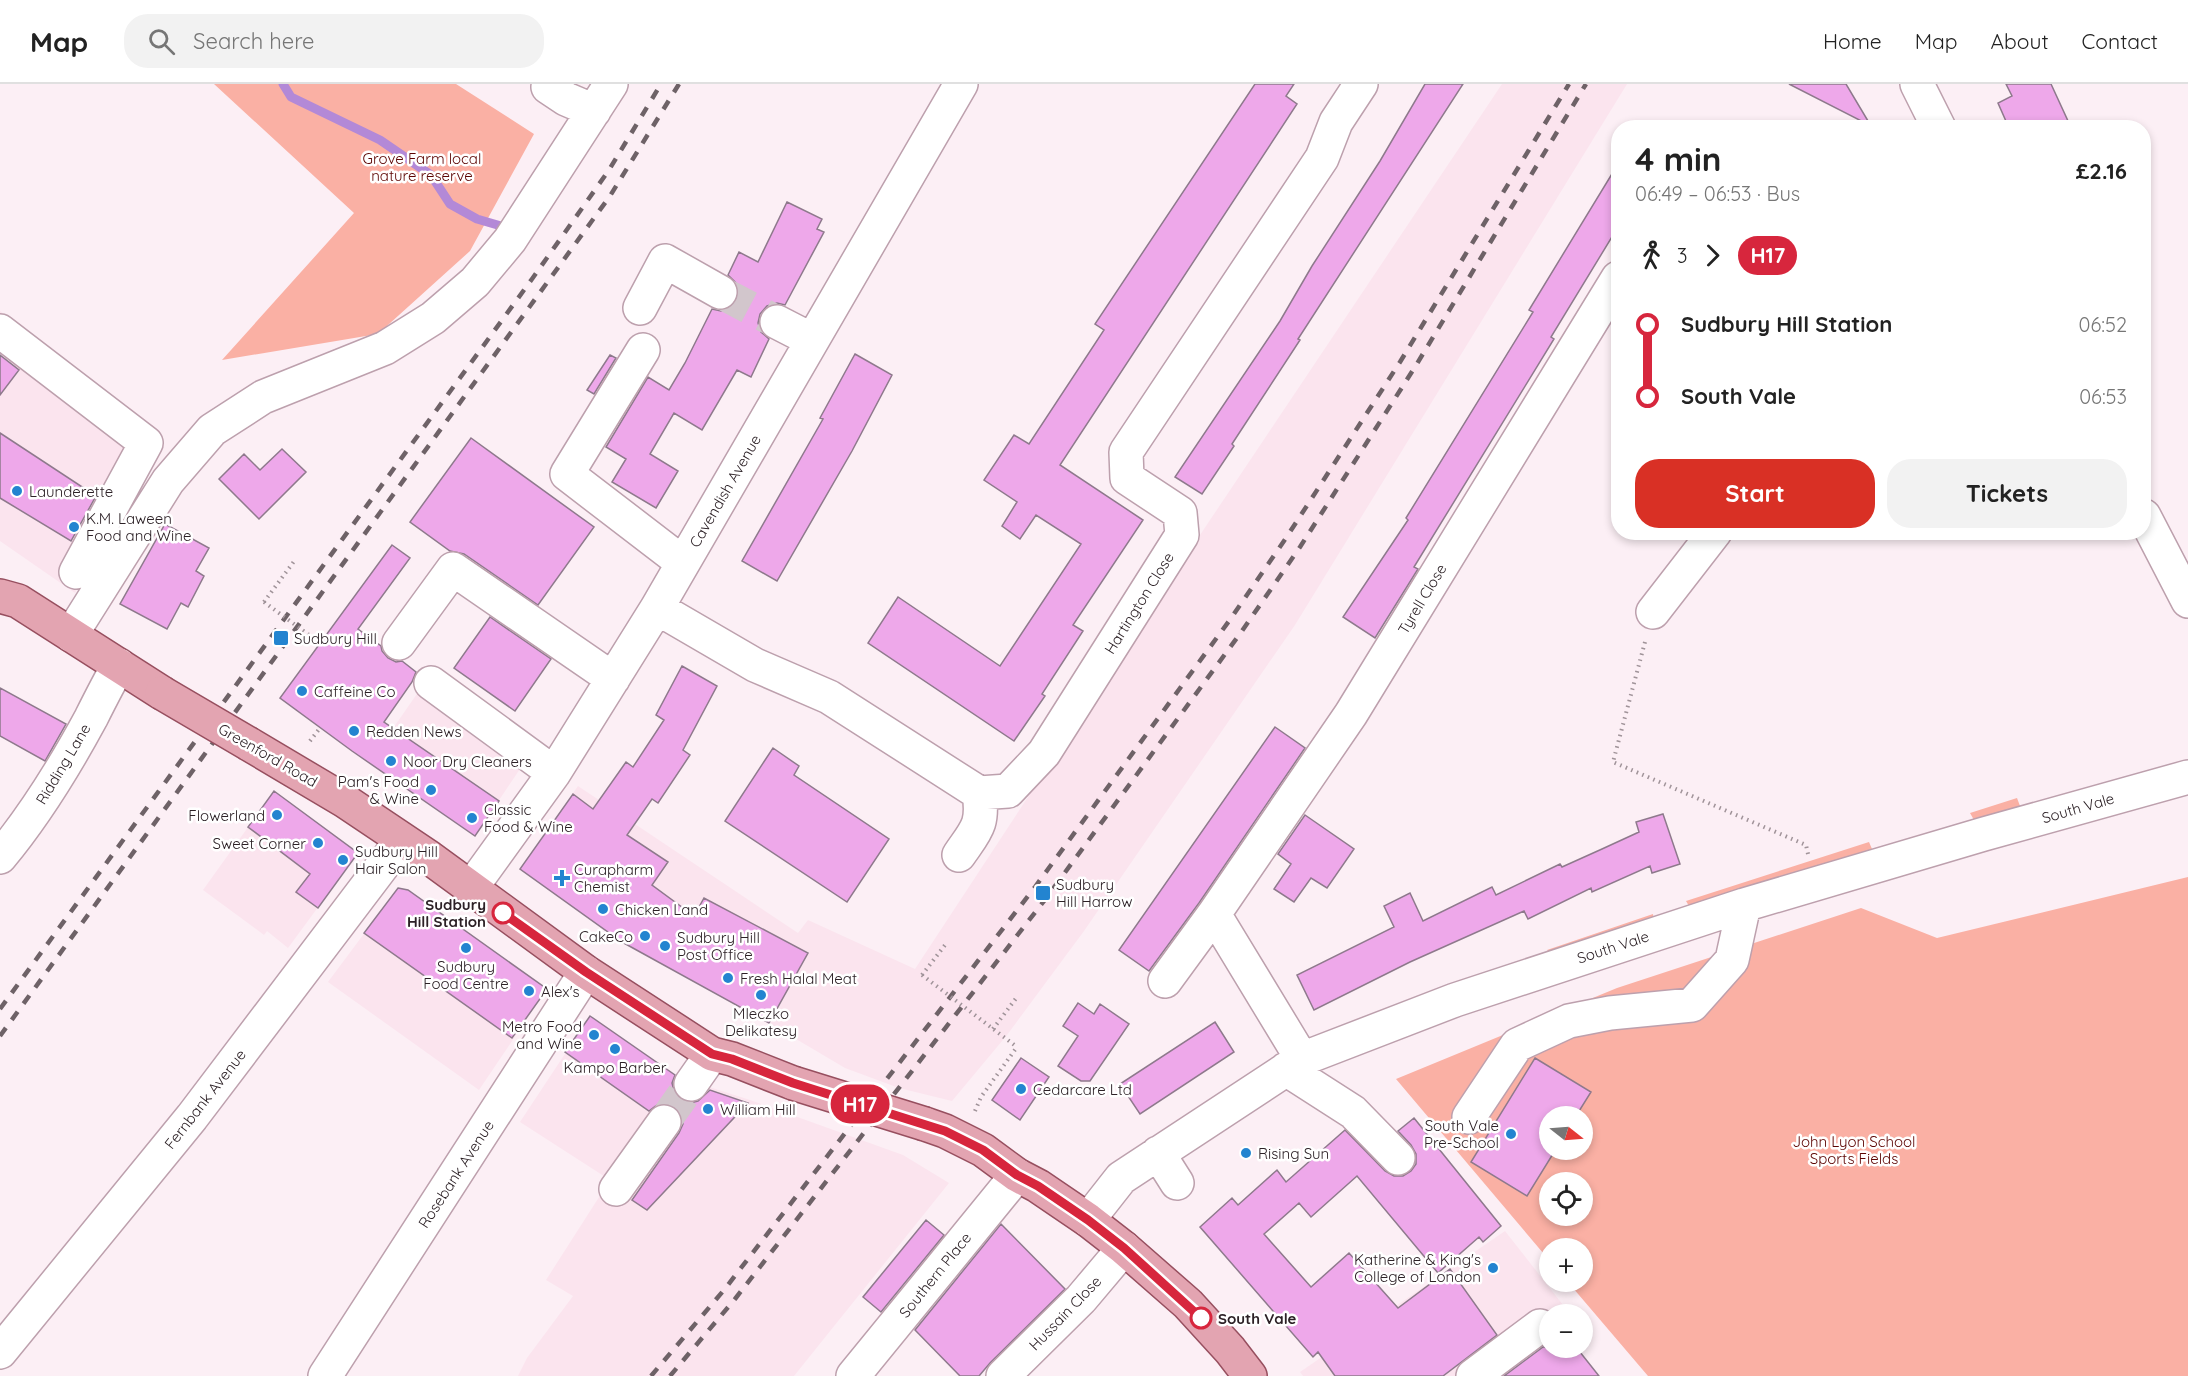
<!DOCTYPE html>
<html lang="en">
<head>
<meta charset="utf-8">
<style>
  body { margin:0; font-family:Quicksand,sans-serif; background:#f2f2f2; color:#222; height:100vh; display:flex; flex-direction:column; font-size:22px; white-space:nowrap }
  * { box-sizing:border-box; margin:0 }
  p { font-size:20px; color:#767676 }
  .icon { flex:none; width:33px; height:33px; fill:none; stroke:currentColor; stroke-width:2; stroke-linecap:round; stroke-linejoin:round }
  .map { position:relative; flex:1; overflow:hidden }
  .details { position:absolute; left:1611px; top:36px; width:540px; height:420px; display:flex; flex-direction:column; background:#fff; border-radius:24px; box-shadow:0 3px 9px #0003 }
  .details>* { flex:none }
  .badge { padding:0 12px; border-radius:20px; font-size:21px; line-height:39px }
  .needle { width:39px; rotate:107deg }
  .controls { position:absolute; left:1539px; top:1022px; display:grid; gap:12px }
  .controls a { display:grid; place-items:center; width:54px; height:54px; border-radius:50%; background:#fff; box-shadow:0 3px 9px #0003; font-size:30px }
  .map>.badge { position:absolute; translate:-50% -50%; box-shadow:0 0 0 3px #fff }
  .legs { display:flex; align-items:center; gap:9px; height:66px; padding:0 24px; font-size:20px }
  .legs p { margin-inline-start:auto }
  .headline { display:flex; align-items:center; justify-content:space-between; height:102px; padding:0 24px }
  h1 { font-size:33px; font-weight:700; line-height:45px }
  .button { display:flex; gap:12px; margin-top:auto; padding:12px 24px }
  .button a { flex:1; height:69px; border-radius:24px; background:#d93025; color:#fff; font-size:24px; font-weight:700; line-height:69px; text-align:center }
  .button a+a { background:#f2f2f2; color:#222 }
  ul { padding:0 24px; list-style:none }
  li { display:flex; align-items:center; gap:21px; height:72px; font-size:22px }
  li i { display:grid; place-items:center; width:9px; height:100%; margin:0 8px; background:currentColor }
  li i::after { content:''; width:15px; height:15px; margin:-8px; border:4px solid; border-radius:50%; background:#fff }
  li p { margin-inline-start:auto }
  li:first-child i { background:linear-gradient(#0000 50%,currentColor 0) }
  li:last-child i { background:linear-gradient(currentColor 50%,#0000 0) }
  header { display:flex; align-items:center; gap:36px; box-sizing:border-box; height:84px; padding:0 30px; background:#fff; border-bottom:2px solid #e0e0e0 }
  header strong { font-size:28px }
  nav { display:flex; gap:33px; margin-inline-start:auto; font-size:21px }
  .search { width:420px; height:54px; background:#f2f2f2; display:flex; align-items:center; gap:15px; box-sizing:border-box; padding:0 21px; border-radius:24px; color:#767676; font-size:22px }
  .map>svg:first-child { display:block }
  .built { fill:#fbe4ee }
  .green { fill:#fab0a4; fill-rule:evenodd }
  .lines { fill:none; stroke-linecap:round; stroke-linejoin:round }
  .stream { stroke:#b389d7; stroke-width:9 }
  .building { fill:#eea8ea; stroke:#8e798c; stroke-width:1.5 }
  .minor-tunnel { stroke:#d2c6cc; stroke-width:33; stroke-dasharray:33 16; stroke-linecap:butt }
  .minor-casing { stroke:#bda0ad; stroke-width:36 }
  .major-casing { stroke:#974f5f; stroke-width:36 }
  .path { stroke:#a09399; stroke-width:4; stroke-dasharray:1.5 4.5; stroke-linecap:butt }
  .minor { stroke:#fff; stroke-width:33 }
  .major { stroke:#e3a4b1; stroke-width:33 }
  .rail { stroke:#6e6267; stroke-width:4.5; stroke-dasharray:10 10; stroke-linecap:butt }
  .major-bridge-casing { stroke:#974f5f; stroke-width:36; stroke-linecap:butt }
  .path-bridge { stroke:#a09399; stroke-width:4; stroke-dasharray:1.5 4.5; stroke-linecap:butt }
  .major-bridge { stroke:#e3a4b1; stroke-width:33 }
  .line-1-casing { stroke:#fff; stroke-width:14 }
  .line-1 { stroke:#d7263d; stroke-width:9 }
  .poi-dot { fill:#2384d0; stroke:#fff; stroke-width:2 }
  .stop-1-dot { fill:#fff; stroke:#d7263d; stroke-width:3 }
  .labels { text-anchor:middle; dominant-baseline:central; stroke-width:5; stroke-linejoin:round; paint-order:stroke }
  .park-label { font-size:15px; fill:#5c0402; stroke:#fff }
  .poi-label { font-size:15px; fill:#2c2126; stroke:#fff; text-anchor:start }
  .street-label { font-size:15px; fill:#2c2126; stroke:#fff }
  .stop-label { font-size:15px; font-weight:bold; fill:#2c2126; stroke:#fff; text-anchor:end }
</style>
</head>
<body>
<header>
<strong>Map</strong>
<div class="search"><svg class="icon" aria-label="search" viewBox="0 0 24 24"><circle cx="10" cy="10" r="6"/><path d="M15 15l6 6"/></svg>Search here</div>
<nav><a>Home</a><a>Map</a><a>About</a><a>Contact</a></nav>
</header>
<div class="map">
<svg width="2188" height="1292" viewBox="0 0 2188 1292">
  <rect width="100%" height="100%" fill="#fceff5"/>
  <path class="built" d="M1502 0H1627L1295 541 1084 847 1007 951 952 1017 899 1004 845 984 769 939 624 859 520 785 578 702 798 849 808 836 915 885 1200 451Z
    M0 227 160 347 75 509 0 457Z
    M421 604 524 679 475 752 369 679Z
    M274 707 358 769 288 864 267 847 264 851 203 806Z
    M398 804 408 806 547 905 479 1006 328 898Z
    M590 932 678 993 750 1016 903 1071 949 1099 794 1292H518L527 1274 573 1212 546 1196 610 1096 520 1038Z
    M1505 1147 1563 1221 1464 1292H1303L1300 1288Z"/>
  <path class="green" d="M214 0H456L534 50 470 167 378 250 222 276 354 129Z
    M2017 714 2020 722 1974 736 1970 729Z
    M1869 758 1872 765 1692 827 1686 817Z
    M2188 793V1292H1648L1567 1197H1582V1164H1550L1549 1176 1396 995 1617 904 1861 824 1937 854ZM1550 1032H1582V1065H1550ZM1550 1098H1582V1131H1550Z
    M1653 830 1654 837 1552 872 1547 866Z"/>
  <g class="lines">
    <path class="stream" d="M283 0 291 13 380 56 431 91 450 120 477 135 501 142"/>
  </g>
  <path class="building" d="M1255 0H1294L1286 12 1297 20 1060 381 1143 436 1073 541 1083 547 1042 610 1045 612 1014 657 868 559 898 513 1000 582 1081 460 1036 431 1020 455 1002 442 1017 418 984 396 1014 351 1029 360 1104 246 1095 240Z
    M1425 0H1463L1298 255 1300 256 1232 360 1234 362 1202 410 1175 393 1280 237 1312 182 1380 77Z
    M1789 0H1846L1871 42Z
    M2006 0H2051L2068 37 2054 44H2009L1998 19 2012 12Z
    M1618 80V143L1551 253 1554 255 1414 483 1418 485 1375 554 1343 533 1408 436 1406 434 1533 228 1529 226Z
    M787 118 822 135 817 145 824 148 785 221 777 219 767 222 760 230 758 239 761 248 769 255 751 293 737 286 702 346 674 329 650 370 678 387 656 424 612 398 626 375 606 363 648 293 669 306 685 279 712 225 721 227 729 224 736 218 739 208 736 199 728 191 739 168 758 178Z
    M855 270 892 291 852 367 777 497 742 477 823 335 820 334Z
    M0 271 19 286 0 311Z
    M610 271 616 274 594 310 587 306Z
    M0 349 96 412 71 457 0 414Z
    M471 354 594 443 538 521 464 470 450 467 410 438Z
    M282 365 306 388 259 435 219 395 244 370 260 386Z
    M165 440 209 464 196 487 204 492 188 523 181 519 167 545 120 520Z
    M392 461 410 474 358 545 381 562 382 567 388 574 396 578 402 577 416 588 412 598 384 638 499 717 475 752 352 667 280 614Z
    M490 533 551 575 515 627 454 584Z
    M682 582 717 602 683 666 690 671 658 719 652 715 627 751 668 778 652 801 694 832 704 814 808 869 769 939 622 858 520 785 573 710 593 725 626 678 633 683 664 636 656 631Z
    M0 604 66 640 45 677 0 652Z
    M1275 643 1305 664 1199 819 1149 887 1119 866Z
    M773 664 799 682 794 691 889 755 847 818 725 737Z
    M274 707 358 769 318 824 296 808 310 790 248 743Z
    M1663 730 1680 780 1652 789 1650 782 1592 808 1591 804 1528 835 1524 827 1410 878 1314 926 1297 891 1394 843 1384 822 1410 809 1423 837 1492 803 1496 811 1560 780 1562 783 1602 765 1639 748 1636 738Z
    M1305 731 1354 765 1327 804 1311 794 1294 818 1274 805 1291 780 1278 770Z
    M398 804 408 806 547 905 512 954 364 849Z
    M1078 919 1094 930 1100 920 1129 940 1090 997H1081L1058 982 1078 952 1063 942Z
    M590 932 675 991 672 999 674 1007 681 1016 690 1019 698 1017 710 1006 748 1019 647 1126 632 1116 679 1049 683 1040 681 1031 675 1023 666 1019 657 1021 649 1027 565 968Z
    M1215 938 1234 968 1140 1030 1120 1000Z
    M1021 974 1049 993 1020 1036 992 1016Z
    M1535 974 1591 1008 1576 1032H1550V1065H1556L1527 1112 1471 1078Z
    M1414 1034 1501 1142 1483 1158 1479 1153 1438 1189 1357 1092 1311 1133 1299 1119 1264 1150 1311 1203 1349 1169 1398 1224 1450 1185 1497 1251 1443 1292H1335L1318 1268 1313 1273 1200 1143 1232 1114 1238 1121 1277 1086 1286 1098 1345 1046 1385 1087 1394 1092H1403L1411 1087 1416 1080V1070L1411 1061 1398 1047Z
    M926 1136 944 1151 881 1228 863 1213Z
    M1001 1140 1065 1205 990 1279 979 1292H960L915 1246Z
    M1543 1263H1576L1599 1292H1504Z"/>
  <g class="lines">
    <path class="minor-tunnel" d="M720 208 777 238
      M664 1038 691 1000"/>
    <g class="minor-casing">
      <path id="minor" d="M1917 0 1939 44
        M548 3 566 15 594 27
        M640 224 665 177 720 208
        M777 238 812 256
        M0 247 146 359 76 488
        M643 266 567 390 683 479
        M2144 432 2188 517
        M657 524 755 581 829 613 979 709 1008 707 1044 669 1182 451 1180 429 1127 394 1126 368 1322 74 1336 38 1361 0
        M1653 528 1715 448
        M71 551 168 397 212 346 263 313 385 264 433 234 475 198 510 156 611 0
        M399 559 453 485 613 595
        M431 599 554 689
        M959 771C976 746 984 741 979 709
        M0 773C35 731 65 682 91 634 100 616 109 598 119 581
        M471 804 554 689 657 524 961 0
        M1165 897 1214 830
        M1302 975 1214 830 1351 630 1618 194
        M1286 985 1353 1028 1398 1074
        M691 1000 712 970
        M1469 1033 1517 961 1569 937 1610 929 1692 921 1732 876 1744 821
        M1158 1069 1177 1099
        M616 1105 664 1038
        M1088 1136 1121 1094 1302 975 1455 916 1744 821 1984 750 2188 693
        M0 1268 192 1033 402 756
        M325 1292 586 888
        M853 1292 1017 1091
        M1003 1292 1081 1215 1124 1164
        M1473 1292 1540 1242"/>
    </g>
    <g class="major-casing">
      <path id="major" d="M0 512 18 517 162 609
        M249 660 345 717 430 774 586 888 712 970 732 975 793 999
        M925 1040 945 1047 983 1066 1017 1091 1038 1102 1088 1136 1124 1164 1188 1220 1230 1266 1250 1292"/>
    </g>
    <path class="path" d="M264 518 295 476
      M1645 558 1613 678 1806 761 1808 770
      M310 657 320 644
      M922 891 945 861
      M993 945 1017 913
      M975 1027 981 1013 1017 963"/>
    <use href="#minor" class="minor"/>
    <use href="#major" class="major"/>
    <path class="rail" d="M0 925 532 195 609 86 661 0
      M0 952 610 112 679 0
      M651 1292 724 1206 1035 803 1229 537 1286 454 1400 278 1569 0
      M670 1292 735 1215 1047 813 1242 547 1300 463 1415 283 1586 0"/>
    <g class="major-bridge-casing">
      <path id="major-bridge" d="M162 609 249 660
        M793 999 925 1040"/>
    </g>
    <path class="path-bridge" d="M264 518 320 559
      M922 891 1017 963"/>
    <use href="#major-bridge" class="major-bridge"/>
  </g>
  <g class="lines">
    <g class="line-1-casing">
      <path id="line-1" d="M503 829 586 888 712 970 732 975 793 999 945 1047 983 1066 1017 1091 1038 1102 1088 1136 1124 1164 1201 1234"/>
    </g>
    <use href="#line-1" class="line-1"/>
  </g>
  <g class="poi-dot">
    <circle cx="17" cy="407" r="6"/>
    <circle cx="74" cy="443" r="6"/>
    <rect x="273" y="546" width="16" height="16" rx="3"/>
    <circle cx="302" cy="607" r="6"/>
    <circle cx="354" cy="647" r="6"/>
    <circle cx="391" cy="677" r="6"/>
    <circle cx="431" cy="706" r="6"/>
    <circle cx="277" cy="731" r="6"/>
    <circle cx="472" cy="734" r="6"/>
    <circle cx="318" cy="759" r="6"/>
    <circle cx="343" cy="776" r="6"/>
    <path d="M559 785h6v6h6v6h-6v6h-6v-6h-6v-6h6z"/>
    <rect x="1035" y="801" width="16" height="16" rx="3"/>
    <circle cx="603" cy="825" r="6"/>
    <circle cx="645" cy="852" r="6"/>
    <circle cx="665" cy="862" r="6"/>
    <circle cx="466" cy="864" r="6"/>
    <circle cx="728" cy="894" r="6"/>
    <circle cx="529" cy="907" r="6"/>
    <circle cx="761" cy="911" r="6"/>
    <circle cx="594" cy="951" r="6"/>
    <circle cx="615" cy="965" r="6"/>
    <circle cx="1021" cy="1005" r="6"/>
    <circle cx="708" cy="1025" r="6"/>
    <circle cx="1511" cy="1050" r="6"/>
    <circle cx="1246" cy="1069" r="6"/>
    <circle cx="1493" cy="1184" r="6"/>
  </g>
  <g class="stop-1-dot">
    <circle cx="503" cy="829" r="10"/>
    <circle cx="1201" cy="1234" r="10"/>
  </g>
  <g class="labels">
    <g class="park-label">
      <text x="422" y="74">Grove Farm local<tspan x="422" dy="17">nature reserve</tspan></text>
      <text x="1854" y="1057">John Lyon School<tspan x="1854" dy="17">Sports Fields</tspan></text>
    </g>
    <g class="poi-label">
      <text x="29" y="407">Launderette</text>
      <text x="86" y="434">K.M. Laween<tspan x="86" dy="17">Food and Wine</tspan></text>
      <text x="294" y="554">Sudbury Hill</text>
      <text x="314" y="607">Caffeine Co</text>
      <text x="366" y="647">Redden News</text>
      <text x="403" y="677">Noor Dry Cleaners</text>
      <text x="419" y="697" text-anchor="end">Pam's Food<tspan x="419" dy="17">&amp; Wine</tspan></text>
      <text x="484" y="725">Classic<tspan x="484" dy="17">Food &amp; Wine</tspan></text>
      <text x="265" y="731" text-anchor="end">Flowerland</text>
      <text x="306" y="759" text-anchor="end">Sweet Corner</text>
      <text x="355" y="767">Sudbury Hill<tspan x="355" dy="17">Hair Salon</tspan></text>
      <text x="574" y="785">Curapharm<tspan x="574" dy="17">Chemist</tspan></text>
      <text x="1056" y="800">Sudbury<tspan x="1056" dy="17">Hill Harrow</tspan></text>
      <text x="615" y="825">Chicken Land</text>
      <text x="633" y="852" text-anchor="end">CakeCo</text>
      <text x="677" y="853">Sudbury Hill<tspan x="677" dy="17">Post Office</tspan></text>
      <text x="466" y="882" text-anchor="middle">Sudbury<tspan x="466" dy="17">Food Centre</tspan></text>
      <text x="740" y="894">Fresh Halal Meat</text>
      <text x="541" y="907">Alex's</text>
      <text x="761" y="929" text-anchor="middle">Mleczko<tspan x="761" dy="17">Delikatesy</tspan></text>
      <text x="582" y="942" text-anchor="end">Metro Food<tspan x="582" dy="17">and Wine</tspan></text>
      <text x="615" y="983" text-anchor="middle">Kampo Barber</text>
      <text x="1033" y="1005">Cedarcare Ltd</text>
      <text x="720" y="1025">William Hill</text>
      <text x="1499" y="1041" text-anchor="end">South Vale<tspan x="1499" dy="17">Pre-School</tspan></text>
      <text x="1258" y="1069">Rising Sun</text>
      <text x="1481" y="1175" text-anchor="end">Katherine &amp; King's<tspan x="1481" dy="17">College of London</tspan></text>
    </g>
    <g class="street-label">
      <text transform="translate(725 407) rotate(-60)">Cavendish Avenue</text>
      <text transform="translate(1422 515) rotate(-59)">Tyrell Close</text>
      <text transform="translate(1139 519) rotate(-58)">Hartington Close</text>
      <text transform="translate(268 671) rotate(30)">Greenford Road</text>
      <text transform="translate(63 680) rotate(-59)">Ridding Lane</text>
      <text transform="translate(2078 724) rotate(-16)">South Vale</text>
      <text transform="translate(1613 863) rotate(-18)">South Vale</text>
      <text transform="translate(205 1015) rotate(-52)">Fernbank Avenue</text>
      <text transform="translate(456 1090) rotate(-57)">Rosebank Avenue</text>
      <text transform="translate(935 1191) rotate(-51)">Southern Place</text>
      <text transform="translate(1065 1229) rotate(-46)">Hussain Close</text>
    </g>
    <g class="stop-label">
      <text x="486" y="820">Sudbury<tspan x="486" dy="17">Hill Station</tspan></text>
      <text x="1218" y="1234" text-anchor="start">South Vale</text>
    </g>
  </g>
</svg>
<div class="controls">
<a><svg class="needle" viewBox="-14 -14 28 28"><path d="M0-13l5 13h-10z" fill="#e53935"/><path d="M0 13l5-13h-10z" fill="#767676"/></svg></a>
<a><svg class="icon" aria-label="locate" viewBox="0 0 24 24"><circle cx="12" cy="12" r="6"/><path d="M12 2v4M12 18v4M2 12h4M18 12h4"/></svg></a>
<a>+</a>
<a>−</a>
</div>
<b class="badge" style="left:860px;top:1020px;background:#d7263d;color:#fff">H17</b>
<section class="details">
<div class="headline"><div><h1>4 min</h1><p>06:49 – 06:53 · Bus</p></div><b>£2.16</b></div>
<div class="legs"><svg class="icon" aria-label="walk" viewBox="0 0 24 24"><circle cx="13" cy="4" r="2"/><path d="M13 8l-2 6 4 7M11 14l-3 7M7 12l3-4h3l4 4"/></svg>3<svg class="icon" aria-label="forward" viewBox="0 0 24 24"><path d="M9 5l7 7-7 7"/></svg><b class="badge" style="background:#d7263d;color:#fff">H17</b></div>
<ul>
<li><i style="color:#d7263d"></i><b>Sudbury Hill Station</b><p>06:52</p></li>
<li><i style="color:#d7263d"></i><b>South Vale</b><p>06:53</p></li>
</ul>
<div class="button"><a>Start</a><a>Tickets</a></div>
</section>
</div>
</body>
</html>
